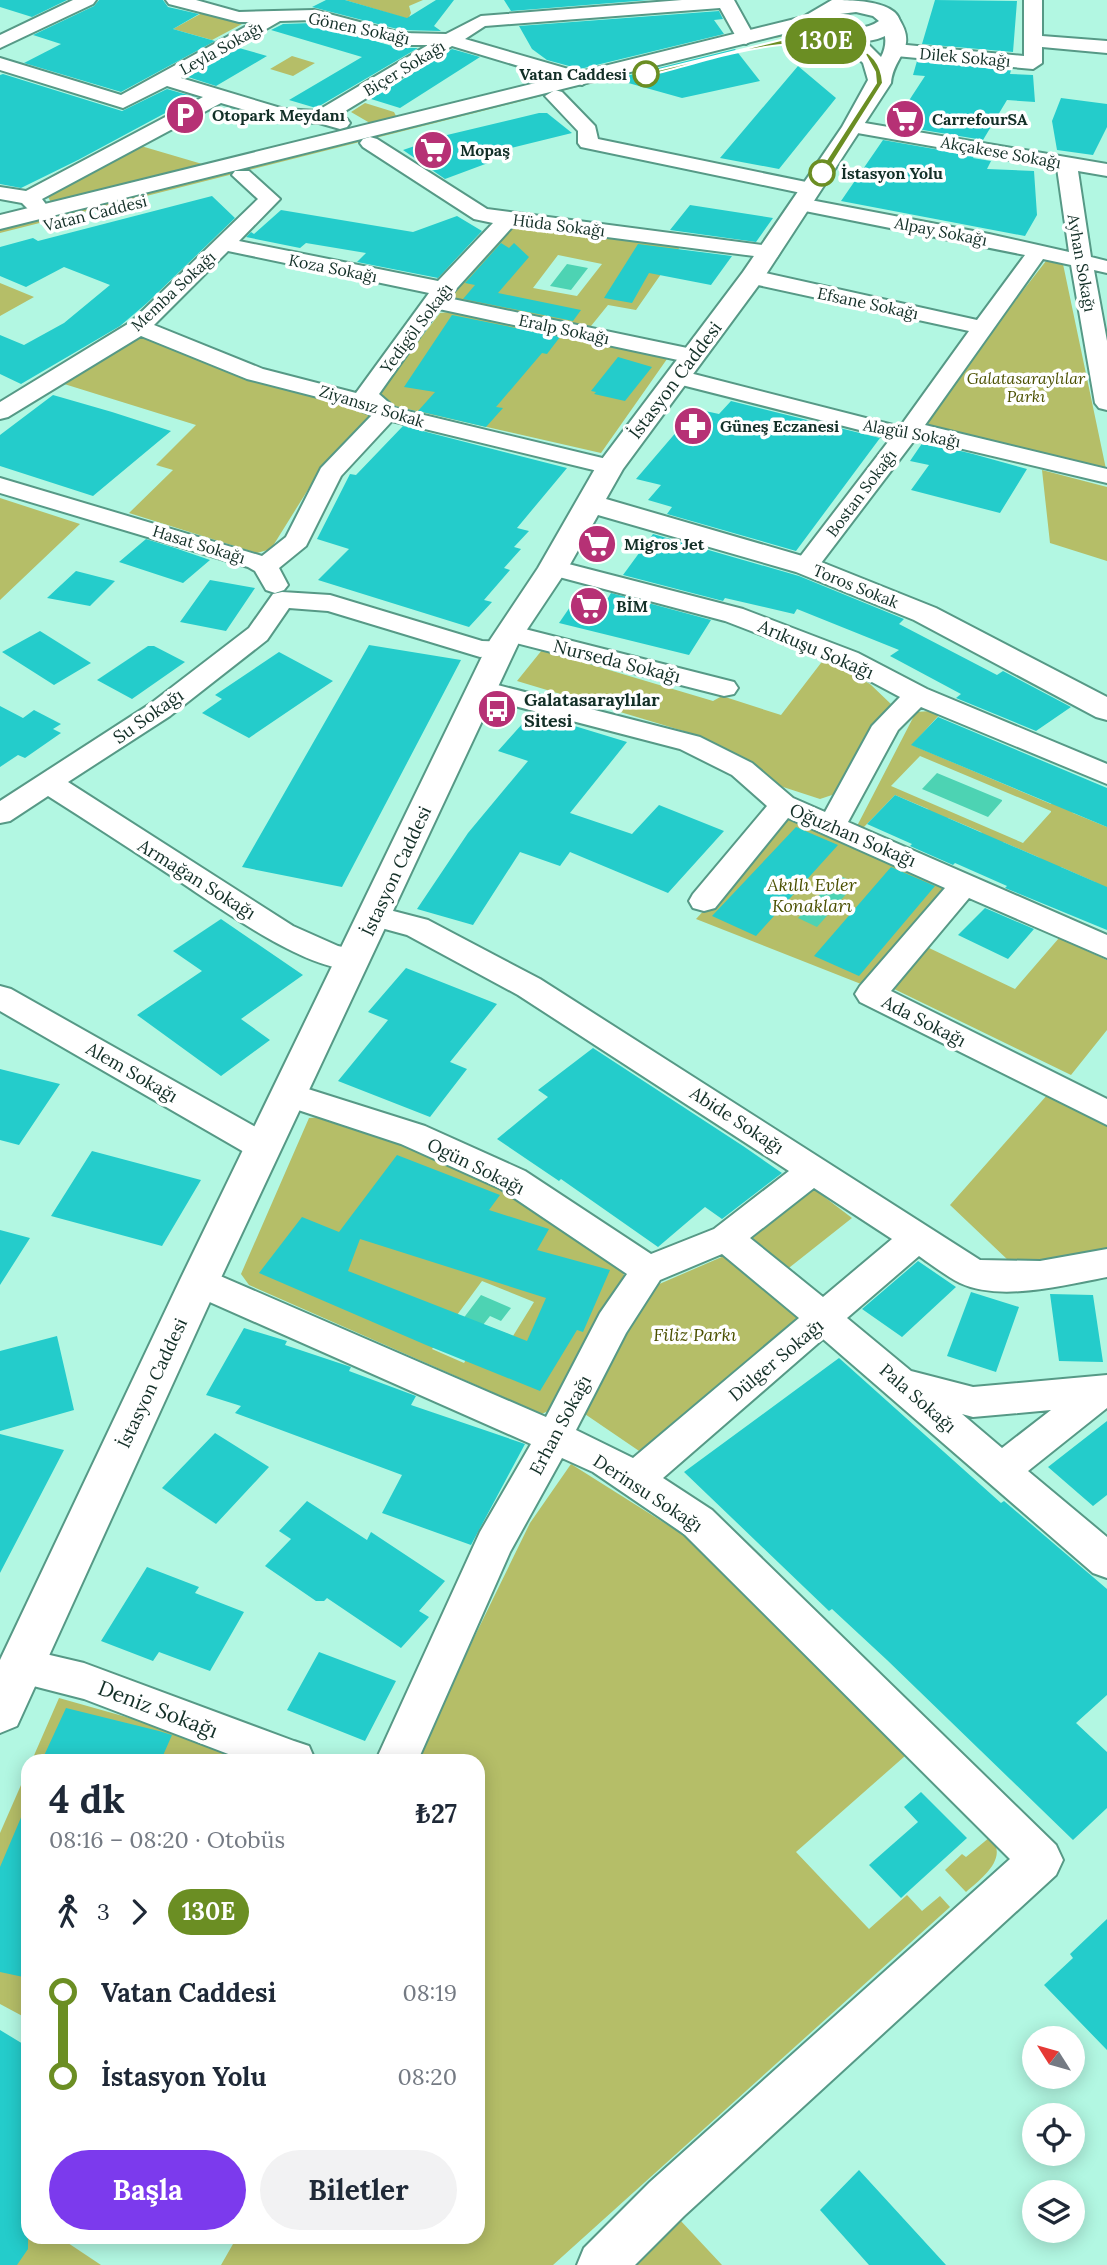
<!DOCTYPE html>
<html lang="tr">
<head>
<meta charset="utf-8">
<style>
  body { margin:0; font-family:Lora,serif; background:#f2f2f3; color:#1f2937; height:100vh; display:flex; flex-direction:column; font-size:26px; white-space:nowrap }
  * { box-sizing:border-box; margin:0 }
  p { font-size:23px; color:#747a83 }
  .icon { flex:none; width:38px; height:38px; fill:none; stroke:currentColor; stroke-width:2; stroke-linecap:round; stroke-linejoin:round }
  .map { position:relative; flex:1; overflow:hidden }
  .drawer { position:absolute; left:21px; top:1754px; width:464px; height:490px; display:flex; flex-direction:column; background:#fff; border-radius:21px; box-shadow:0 4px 18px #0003 }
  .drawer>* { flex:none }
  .badge { padding:0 14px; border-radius:23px; font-size:24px; line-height:46px }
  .needle { width:46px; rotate:307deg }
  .controls { position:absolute; left:1022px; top:2026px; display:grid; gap:14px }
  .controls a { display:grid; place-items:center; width:63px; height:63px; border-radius:50%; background:#fff; box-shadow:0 4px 18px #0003; font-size:35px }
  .map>.badge { position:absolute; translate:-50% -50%; box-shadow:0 0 0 4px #fff }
  .legs { display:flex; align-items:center; gap:10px; height:77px; padding:0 28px; font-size:23px }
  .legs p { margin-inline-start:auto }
  .overview { display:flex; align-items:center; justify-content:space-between; height:119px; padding:0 28px }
  h1 { font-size:38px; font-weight:700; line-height:52px }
  .primary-button { display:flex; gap:14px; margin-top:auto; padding:14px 28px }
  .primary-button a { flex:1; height:80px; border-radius:42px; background:#7c3aed; color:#fff; font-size:28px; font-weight:700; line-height:80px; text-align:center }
  .primary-button a+a { background:#f2f2f3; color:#1f2937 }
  ul { padding:0 28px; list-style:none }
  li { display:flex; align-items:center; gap:24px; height:84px; font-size:26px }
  li i { display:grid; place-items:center; width:10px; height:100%; margin:0 9px; background:currentColor }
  li i::after { content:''; width:18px; height:18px; margin:-9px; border:5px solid; border-radius:50%; background:#fff }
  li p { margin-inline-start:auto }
  li:first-child i { background:linear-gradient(#0000 50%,currentColor 0) }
  li:last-child i { background:linear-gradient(currentColor 50%,#0000 0) }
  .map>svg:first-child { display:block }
  .green { fill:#b5be68; fill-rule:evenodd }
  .water { fill:#4dd3b3 }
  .building { fill:#24cccb; fill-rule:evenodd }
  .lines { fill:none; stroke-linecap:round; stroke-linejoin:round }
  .minor-casing { stroke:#569986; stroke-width:4 }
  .tertiary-casing { stroke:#569986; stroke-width:4 }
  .primary-casing { stroke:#569986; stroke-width:4 }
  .minor { fill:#fff; fill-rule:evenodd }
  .tertiary { fill:#fff; fill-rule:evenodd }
  .primary { fill:#fff; fill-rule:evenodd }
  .line-1 { fill:#6b8e23; stroke:#fff; stroke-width:2 }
  .stop-1-dot { fill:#fff; stroke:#6b8e23; stroke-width:3.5 }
  .labels { text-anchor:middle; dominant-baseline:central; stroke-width:7; stroke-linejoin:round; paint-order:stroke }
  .far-street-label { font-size:16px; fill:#132f27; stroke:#fff }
  .far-stop-label { font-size:16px; font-weight:bold; fill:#132f27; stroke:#fff; text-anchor:end }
  .far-poi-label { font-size:16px; font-weight:bold; fill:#132f27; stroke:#fff; text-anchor:start }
  .far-park-label { font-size:16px; font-style:italic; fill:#4b5000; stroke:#fff }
  .street-label { font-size:18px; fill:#132f27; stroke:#fff }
  .poi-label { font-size:18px; font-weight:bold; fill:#132f27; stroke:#fff; text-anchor:start }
  .park-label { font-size:18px; font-style:italic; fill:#4b5000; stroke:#fff }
  .near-street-label { font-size:21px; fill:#132f27; stroke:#fff }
</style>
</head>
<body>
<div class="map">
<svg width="1107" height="2265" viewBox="0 0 1107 2265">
  <rect width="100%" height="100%" fill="#b2f7e2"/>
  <path class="green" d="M345 0H423L409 6 411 13 408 19Z
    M202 13 242 24 212 40 173 29Z
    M813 24 828 30 767 39 0 233V230Z
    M292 56 315 63 293 76 270 69Z
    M365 103 394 112 398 120 375 126 351 112Z
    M141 146 209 166 53 206 48 197Z
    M512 224 682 244 636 310 608 305 587 331 447 300ZM558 255 602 264 577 296 533 288Z
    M1046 261 1063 264 1106 469 919 424Z
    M0 283 34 297 0 316Z
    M450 312 667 359 601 453 390 405 377 395 440 313Z
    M137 335 148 337 246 379 366 410 370 416 324 464 271 549 257 553 129 513 173 470 156 465 196 425 61 383Z
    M1042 470 1107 487V561L1050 543Z
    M0 498 80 524 0 600Z
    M542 650 713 701 722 696 781 715 824 659 870 684 892 705 847 790 820 799 777 785 755 767 700 736 517 681Z
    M931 711 940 714 912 745 1051 804 1060 793 1073 813 1107 827V896L1095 882 1061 867 1058 869 1038 857 1003 842 994 852 981 832 948 818 938 829 928 809 895 795 863 828 857 826 916 712ZM920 756 1051 811V812L1023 843 891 786Z
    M793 814 950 882 861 984 696 919Z
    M1059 938 1107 960V1030L1071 1075 890 987 927 947 1015 989Z
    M1048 1094 1107 1125V1252L1037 1265 1009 1261 950 1205Z
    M322 1117 402 1142 505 1188 622 1270 626 1280 552 1409 542 1414 249 1285 241 1274 309 1118ZM482 1281 534 1302 513 1336 487 1326 464 1363 432 1349Z
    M814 1189 852 1218 785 1271 748 1241Z
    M724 1256 802 1321 645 1455 579 1410 619 1336 657 1285Z
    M571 1464 682 1534 905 1756 796 1852 869 1929 907 1895 922 1911 940 1896 950 1907 553 2265H221L237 2237 478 2236V1760H419L447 1693 530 1523Z
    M59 1698 183 1733 255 1760H32Z
    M28 1769V2019L0 2004V1833Z
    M990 1837C1010 1858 981 1879 966 1892L945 1870 962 1854 966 1857Z
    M0 2196 28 2236 59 2237 101 2265H0Z
    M680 2220 722 2265H637Z"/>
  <path class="water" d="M567 264 588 268 571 290 550 286Z
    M937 773 1002 800V801L988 817 922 789Z
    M838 875 856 883 817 927 798 918Z
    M481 1295 511 1308 501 1321 490 1316 465 1348 447 1340Z"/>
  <path class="building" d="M0 0H67L32 17 0 7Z
    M99 0H163L168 7 199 14 173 29 215 41 121 92 24 63 61 44 33 35 94 6Z
    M326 0H345L407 18 436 0H454L434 26 441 31 401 30 312 7Z
    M504 0H649L511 11Z
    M935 0 1017 1 1013 52 922 44Z
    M719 11 723 19 714 20 724 34 580 69 547 60 532 49 519 26Z
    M313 23 399 48H418L316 108 289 100 362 57 271 30 283 24Z
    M239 48 267 56 216 86 188 77Z
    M452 49 480 57 400 108 371 99Z
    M735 49 760 81 682 98 614 79Z
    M917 61 1011 70 1010 74 1033 75 1035 102 1007 100 983 140 893 125 925 76 913 75Z
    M798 66 836 98 779 169 720 158Z
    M3 74 122 111 167 89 195 97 78 160 21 188 0 184V75Z
    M1061 98 1107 104V127L1093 155 1057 150 1052 121Z
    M539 113H547L572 133 478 156 488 163 445 179 403 150 447 135Z
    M883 140 974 156 973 158 991 161 987 169 1034 171 1037 215 1025 236 841 201Z
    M212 196 235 218 147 303 120 326 21 384 0 374V335L24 345 64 323 110 285 64 267 26 287 0 276V247L33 238 38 241Z
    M690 205 773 218 756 242 670 230Z
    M281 210 413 232 457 216 482 231 438 278 357 262 366 253 306 243 300 248 246 237 251 232 254 234Z
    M501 243 509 248 514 243 529 257 498 293 581 310 573 321 463 299 475 285 465 283Z
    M638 244 732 256 711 285 649 273 632 303 604 298Z
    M452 315 560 337 547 354 542 353 496 407 503 408 486 427 418 411 435 392 404 387Z
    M618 357 652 367 625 401 594 394 596 392 591 391Z
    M53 395 112 412 171 431 93 496 0 466V435Z
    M731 401 880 438 796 551 667 514 672 507 648 500 661 485 636 479 696 409 719 414Z
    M403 426 567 468 517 528 529 531 514 547 521 549 504 568 510 570 484 600 492 602 469 627 318 580 349 549 317 539 350 474 356 475Z
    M923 442 973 454 1027 469 1000 513 911 490 929 465 910 461Z
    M653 534 799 576 904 619 899 624 997 675 1003 671 1071 707 1036 731 956 698 961 694 890 656 899 650 797 609 794 614 725 598 723 601 623 575Z
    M146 539 175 548 210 560 183 583 119 562Z
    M76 571 115 581 90 606 47 598Z
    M210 580 255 588 226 631 180 622Z
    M581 591 608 598 611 593 711 620 689 655 559 623Z
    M40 631 91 663 54 685 2 652Z
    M369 645 461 660 342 887 242 867Z
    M148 646H154L185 662 132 699 97 680Z
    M279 652 333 681 249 738 202 713 222 699 215 695Z
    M0 706 23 718 34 710 61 724 53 729 61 733 25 758 18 755 0 767Z
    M532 713 627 742 570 813 632 834 659 805 724 831 668 893 570 852 560 866 520 852 473 925 417 909 468 833 528 761 498 751Z
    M938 717 1107 788V827L911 745Z
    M895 795 1107 887V930L1005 888 1007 886 955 863 953 865 910 846 912 844 867 824Z
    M796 827 838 845 756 936 712 916Z
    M891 867 935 886 859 976 814 956Z
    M985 908 1034 929 1008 959 958 935Z
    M221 919 303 975 241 1019 270 1040 221 1076 137 1015 202 971 173 951Z
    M406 968 497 1004 450 1062 467 1069 430 1117 338 1081 388 1020 368 1012Z
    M593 1048 743 1146 782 1173 722 1219 705 1207 658 1247 561 1179 559 1181 497 1139 548 1097 538 1090Z
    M0 1069 60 1084 19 1145 0 1140Z
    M92 1151 201 1180 162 1246 51 1216Z
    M397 1155 500 1195 489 1210 549 1229 537 1250 610 1270 583 1332 577 1330 540 1391 426 1345 259 1273 302 1217 339 1232ZM360 1239 546 1298 527 1341 348 1271Z
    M0 1230 30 1238 0 1285Z
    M918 1261 956 1287 902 1337 862 1309Z
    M971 1292 1019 1307 996 1372 947 1356Z
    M1050 1294 1093 1295 1103 1362 1059 1361Z
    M244 1328 287 1341 285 1345 351 1367 349 1371 416 1396 411 1405 525 1444 471 1545 382 1513 402 1475 235 1413 241 1406 206 1395Z
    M57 1336 74 1410 0 1431V1351Z
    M839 1358 1001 1503 1004 1501 1107 1589V1695L1076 1723 1107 1752V1808L1073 1840 887 1660 832 1609 829 1611 684 1472Z
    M1107 1421V1495L1093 1506 1048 1467Z
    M215 1433 269 1467 216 1524 162 1488Z
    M0 1434 64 1450 0 1573Z
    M307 1501 367 1540 371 1532 445 1581 419 1611 429 1617 401 1648 327 1598 324 1601H316L265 1566 291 1539 279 1531Z
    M147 1567 199 1587 195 1593 244 1612 210 1671 159 1652 153 1661 101 1641Z
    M319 1652 396 1681 365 1741 287 1710Z
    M66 1708 159 1731 172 1735 161 1760H42Z
    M921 1792 967 1838 901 1898 869 1865 918 1822 904 1807Z
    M28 1801V1978L0 1972V1867Z
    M1107 1919V2050L1044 1985 1073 1958 1070 1954Z
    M0 2030 28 2047V2249L17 2265H0Z
    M859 2170 946 2265H869L820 2210Z"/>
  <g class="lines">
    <g class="minor-casing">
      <path id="minor" d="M73 0H96L93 4 0 48V35Z
        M166 0H196L239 12 314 10 401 33 446 34 481 16 682 0H734L755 38 746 44 739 42 720 8 485 26 465 39 589 75 592 79 582 85 452 46 337 116 347 119 350 123 347 127 340 129 319 123 282 121 221 103 42 199 51 211 48 215H34L22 203 0 199V187L26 191 203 97 167 86 123 108 0 70V58L121 95 254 22H239L169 4ZM313 20 400 45H428L317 111 284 109 181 78 280 21Z
        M1024 0H1042V36L1107 41V53L1042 47V63L1033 69 896 56 887 50 896 44 1024 56Z
        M555 90 562 92 595 126 598 139 811 183 818 185 821 189 818 193 811 195 581 147 578 143V131L545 96Z
        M853 121 1107 164V176L1078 171 1091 257 1107 261V273L1094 270 1107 341V410L1099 408 1095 403 1071 265 1043 259 925 425 1107 469V483L916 438 815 571 806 574 797 571 793 566 891 438 670 382 666 377 670 372 678 370 897 426 902 424 969 331 744 282 741 277 744 272 752 270 977 320 1025 255 800 210 793 208 790 204 793 200 800 198 989 234 1069 252 1057 168 846 131 843 127 846 123Z
        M370 137 377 139 487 209 769 246 777 247 780 252 777 257 769 258 514 225 448 298 692 349 700 351 703 356 700 361 692 363 439 309 379 394 395 408 619 462 622 467 619 472 610 474 392 421 341 476 306 546 279 568 288 585 284 590 275 593 266 590 255 571 248 567 0 493V478L262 556 286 537 321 468 372 415 341 403 247 379 141 336 8 417 0 419V402L131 322 258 199 232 175 235 171H249L280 199 239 241 438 281 493 223 474 219 363 147 360 143 363 139ZM228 251 429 293 356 393 263 369 154 325Z
        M553 560 743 609 858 653 927 689 1107 764V784L921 707 898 730 848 822 1107 935V958L969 898 891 991 1107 1099V1125L860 1002 855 994 860 986 945 888 788 818 715 908 704 911 693 908 689 901 693 894 767 806 732 775 680 749 472 695 468 689 472 683 482 681 700 737 752 763 793 798 825 812 872 726 900 697 840 665 725 621 544 573 540 568 544 563Z
        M282 592 330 595 482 641 510 642 514 648 510 654 480 657 328 611 289 608 267 640 170 716 68 782 293 926 338 946 364 952 368 960 364 968C316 981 211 901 170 875 129 848 89 822 48 796L10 821 0 823V801L150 704 249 628 273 594Z
        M509 625 734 682 738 688 734 694 724 696 500 639 496 633 500 627Z
        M374 906 428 920 540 979 980 1260 1040 1261 1107 1249V1277C1065 1285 1000 1302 960 1283 946 1276 932 1265 919 1256L847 1318 911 1371 973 1387 1107 1375V1408L1028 1471 1107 1537V1578L1093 1573 823 1339 663 1478 712 1510 1056 1845 1063 1860 1056 1875 684 2216 635 2265H577L584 2248 650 2182 1010 1859 684 1534 593 1472 562 1458 510 1552 418 1760H376L480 1532 531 1444 187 1292 181 1282 187 1272 199 1268 211 1272 546 1417 600 1313 627 1274 501 1189 401 1144 277 1103 273 1095 277 1087 289 1083 425 1126 525 1171 651 1254 714 1229 789 1171 518 995 407 935 363 923 359 916 363 909ZM814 1188 892 1239 823 1297 750 1238ZM722 1254 799 1318 633 1458 576 1430 626 1333 660 1280ZM1051 1410 1002 1448 962 1414 973 1417Z
        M0 986 11 989 275 1138 280 1147 275 1156 263 1160 251 1156 0 1011Z
        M20 1648 84 1663 294 1741 309 1746 315 1760H244L84 1699 6 1679 0 1666 6 1653Z"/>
    </g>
    <g class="tertiary-casing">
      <path id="tertiary" d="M890 14 897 16C920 49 893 55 891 83L761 282 623 469 606 499 816 560 936 608 1107 697V720L1096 717 914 620 796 572 598 515 568 568 520 640 219 1282 17 1726 0 1733V1660L179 1282 490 640 538 568 596 467 743 272 842 127 868 80 863 63 832 32 835 27H851L881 57C888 44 886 32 879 20L883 16Z"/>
    </g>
    <g class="primary-casing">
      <path id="primary" d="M832 0C849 0 900 0 900 24 882 49 836 44 815 26L0 229V215L803 17ZM856 12 873 16 879 21C865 31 848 29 834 20L840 14Z"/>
    </g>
    <use href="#minor" class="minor"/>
    <use href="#tertiary" class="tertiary"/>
    <use href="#primary" class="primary"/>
  </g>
  <path class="line-1" d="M789 38C824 39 880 36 883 83L825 175 818 173 876 83 875 72 866 56C800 25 714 60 646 76L642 74Z"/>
  <defs>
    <g id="parking-disc" transform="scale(2.0125)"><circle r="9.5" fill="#b63175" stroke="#fff"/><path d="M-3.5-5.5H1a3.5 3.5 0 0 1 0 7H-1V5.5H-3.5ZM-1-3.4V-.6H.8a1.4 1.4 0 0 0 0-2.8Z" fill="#fff"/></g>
    <g id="supermarket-disc" transform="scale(2.0125)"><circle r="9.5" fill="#b63175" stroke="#fff"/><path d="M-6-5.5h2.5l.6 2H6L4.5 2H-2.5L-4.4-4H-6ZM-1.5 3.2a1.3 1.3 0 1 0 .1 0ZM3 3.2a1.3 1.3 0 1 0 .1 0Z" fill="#fff"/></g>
    <g id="pharmacy-disc" transform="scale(2.0125)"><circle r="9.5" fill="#b63175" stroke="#fff"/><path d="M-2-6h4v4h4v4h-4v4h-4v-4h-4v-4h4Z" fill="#fff"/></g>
    <g id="bus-disc" transform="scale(2.0125)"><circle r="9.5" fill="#b63175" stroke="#fff"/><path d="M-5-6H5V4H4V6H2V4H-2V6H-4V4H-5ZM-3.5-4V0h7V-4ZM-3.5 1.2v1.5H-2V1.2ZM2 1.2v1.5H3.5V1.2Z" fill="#fff"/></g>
  </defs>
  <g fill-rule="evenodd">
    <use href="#parking-disc" x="185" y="115"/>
    <use href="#supermarket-disc" x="905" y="119"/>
    <use href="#supermarket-disc" x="433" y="150"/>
    <use href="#pharmacy-disc" x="693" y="426"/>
    <use href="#supermarket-disc" x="597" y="544"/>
    <use href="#supermarket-disc" x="589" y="606"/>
    <use href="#bus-disc" x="497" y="709"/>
  </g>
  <g class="stop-1-dot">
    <circle cx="646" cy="74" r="12"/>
    <circle cx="822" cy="173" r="12"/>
  </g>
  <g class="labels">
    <g class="far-street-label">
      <text transform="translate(359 28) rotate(12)">Gönen Sokağı</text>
      <text transform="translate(221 48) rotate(-29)">Leyla Sokağı</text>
      <text transform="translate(965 57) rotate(5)">Dilek Sokağı</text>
      <text transform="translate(404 68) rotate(-31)">Biçer Sokağı</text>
      <text transform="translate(1001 152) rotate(10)">Akçakese Sokağı</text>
      <text transform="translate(95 213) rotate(-14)">Vatan Caddesi</text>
      <text transform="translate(559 225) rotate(7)">Hüda Sokağı</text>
      <text transform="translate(941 231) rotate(11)">Alpay Sokağı</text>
      <text transform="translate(1082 263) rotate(80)">Ayhan Sokağı</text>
      <text transform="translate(333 268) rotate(11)">Koza Sokağı</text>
      <text transform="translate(173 291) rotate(-43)">Memba Sokağı</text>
      <text transform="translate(868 303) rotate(12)">Efsane Sokağı</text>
      <text transform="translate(416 328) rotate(-53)">Yedigöl Sokağı</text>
      <text transform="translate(564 329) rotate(12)">Eralp Sokağı</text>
      <text transform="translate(372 406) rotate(17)">Ziyansız Sokak</text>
      <text transform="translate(912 433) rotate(10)">Alagül Sokağı</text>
      <text transform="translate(861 493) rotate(-53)">Bostan Sokağı</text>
      <text transform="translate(199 544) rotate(17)">Hasat Sokağı</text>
      <text transform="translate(856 586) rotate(22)">Toros Sokak</text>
    </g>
    <g class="far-stop-label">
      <text x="627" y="74">Vatan Caddesi</text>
      <text x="841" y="173" text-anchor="start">İstasyon Yolu</text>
    </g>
    <g class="far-poi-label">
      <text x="212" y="115">Otopark Meydanı</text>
      <text x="932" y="119">CarrefourSA</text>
      <text x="460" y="150">Mopaş</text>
      <text x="720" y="426">Güneş Eczanesi</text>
      <text x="624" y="544">Migros Jet</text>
      <text x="616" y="606">BİM</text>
    </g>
    <g class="far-park-label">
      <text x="1026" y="378">Galatasaraylılar<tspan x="1026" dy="18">Parkı</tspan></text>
    </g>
    <g class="street-label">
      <text transform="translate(675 380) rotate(-53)">İstasyon Caddesi</text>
      <text transform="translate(816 649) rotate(23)">Arıkuşu Sokağı</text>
      <text transform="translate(617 661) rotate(14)">Nurseda Sokağı</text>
      <text transform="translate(148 716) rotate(-35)">Su Sokağı</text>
      <text transform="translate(853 835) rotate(23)">Oğuzhan Sokağı</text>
      <text transform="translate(396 871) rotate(-65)">İstasyon Caddesi</text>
      <text transform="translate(197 879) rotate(32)">Armağan Sokağı</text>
      <text transform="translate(924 1021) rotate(27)">Ada Sokağı</text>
      <text transform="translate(132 1072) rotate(30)">Alem Sokağı</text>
      <text transform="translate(737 1120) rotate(33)">Abide Sokağı</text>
      <text transform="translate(476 1166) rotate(26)">Ogün Sokağı</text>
      <text transform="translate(776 1360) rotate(-40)">Dülger Sokağı</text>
      <text transform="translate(152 1383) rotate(-65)">İstasyon Caddesi</text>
      <text transform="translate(918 1398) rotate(41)">Pala Sokağı</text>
      <text transform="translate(560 1425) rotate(-62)">Erhan Sokağı</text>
      <text transform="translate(648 1493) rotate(33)">Derinsu Sokağı</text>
    </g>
    <g class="poi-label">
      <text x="524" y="699">Galatasaraylılar<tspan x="524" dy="21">Sitesi</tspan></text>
    </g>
    <g class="park-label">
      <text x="812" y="884">Akıllı Evler<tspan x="812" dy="21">Konakları</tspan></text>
      <text x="695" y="1334">Filiz Parkı</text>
    </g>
    <g class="near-street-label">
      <text transform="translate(158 1709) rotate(21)">Deniz Sokağı</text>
    </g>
  </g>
</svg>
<div class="controls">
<a><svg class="needle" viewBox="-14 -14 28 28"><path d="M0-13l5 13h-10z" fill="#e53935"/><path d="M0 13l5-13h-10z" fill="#747a83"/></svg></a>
<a><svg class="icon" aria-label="locate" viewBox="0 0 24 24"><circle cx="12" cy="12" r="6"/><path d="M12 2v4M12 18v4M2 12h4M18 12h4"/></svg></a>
<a><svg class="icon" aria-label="layers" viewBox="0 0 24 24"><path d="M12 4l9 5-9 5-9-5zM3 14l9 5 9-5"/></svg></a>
</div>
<b class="badge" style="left:826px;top:41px;background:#6b8e23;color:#fff">130E</b>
<section class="drawer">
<div class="overview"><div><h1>4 dk</h1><p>08:16 – 08:20 · Otobüs</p></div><b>₺27</b></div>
<div class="legs"><svg class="icon" aria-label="walk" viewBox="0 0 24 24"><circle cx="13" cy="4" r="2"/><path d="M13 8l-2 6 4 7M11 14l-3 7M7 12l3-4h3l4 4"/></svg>3<svg class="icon" aria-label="forward" viewBox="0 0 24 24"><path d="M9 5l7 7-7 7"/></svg><b class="badge" style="background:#6b8e23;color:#fff">130E</b></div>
<ul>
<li><i style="color:#6b8e23"></i><b>Vatan Caddesi</b><p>08:19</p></li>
<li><i style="color:#6b8e23"></i><b>İstasyon Yolu</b><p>08:20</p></li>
</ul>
<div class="primary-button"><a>Başla</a><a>Biletler</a></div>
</section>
</div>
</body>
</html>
